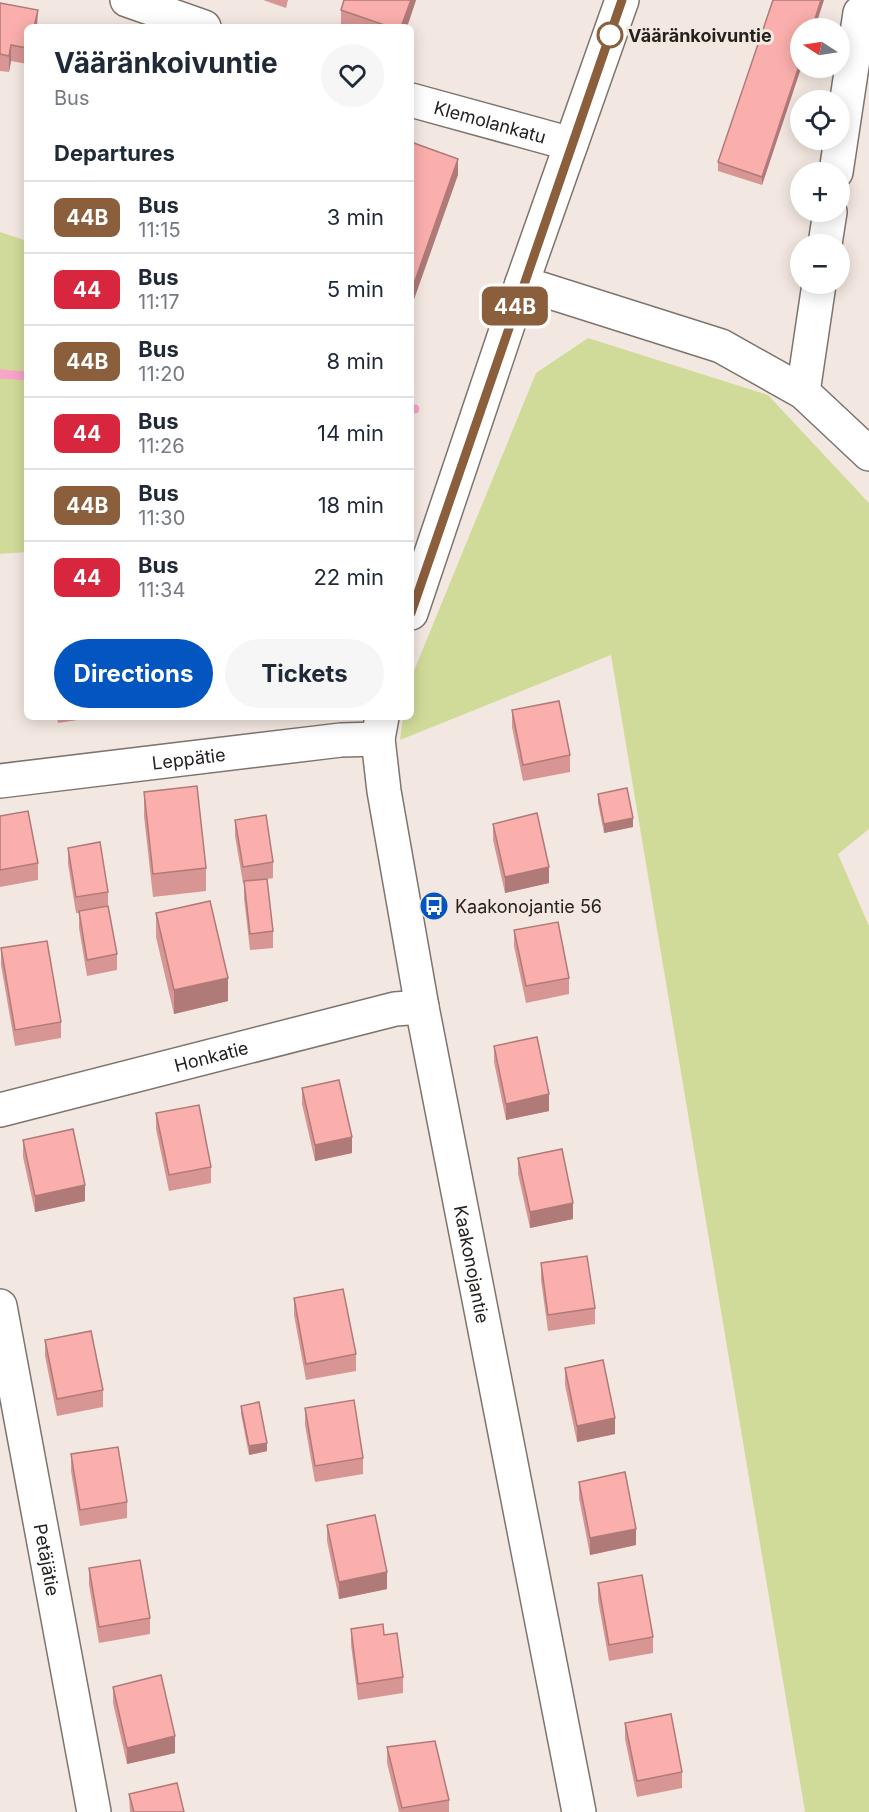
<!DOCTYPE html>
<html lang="en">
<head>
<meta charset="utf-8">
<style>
  body { margin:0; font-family:Inter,sans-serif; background:#f6f6f7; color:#1f2937; height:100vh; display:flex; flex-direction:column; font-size:22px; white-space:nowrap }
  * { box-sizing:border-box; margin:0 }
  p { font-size:20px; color:#747a83 }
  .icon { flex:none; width:33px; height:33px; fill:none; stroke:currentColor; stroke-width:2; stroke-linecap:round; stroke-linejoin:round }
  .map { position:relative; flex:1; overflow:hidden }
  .drawer { position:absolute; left:24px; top:24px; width:390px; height:696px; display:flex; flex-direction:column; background:#fff; border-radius:9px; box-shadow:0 3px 15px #0003 }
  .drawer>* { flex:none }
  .badge { padding:0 12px; border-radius:9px; font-size:21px; line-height:39px }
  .needle { width:39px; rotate:282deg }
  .tools { position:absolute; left:790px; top:18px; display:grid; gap:12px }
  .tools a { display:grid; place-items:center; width:60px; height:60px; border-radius:50%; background:#fff; box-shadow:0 3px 15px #0003; font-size:30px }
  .map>.badge { position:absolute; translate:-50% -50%; box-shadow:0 0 0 3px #fff }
  h2 { padding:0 30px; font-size:22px; line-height:54px }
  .round { display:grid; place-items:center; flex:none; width:63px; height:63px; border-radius:32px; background:#f6f6f7 }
  .head { display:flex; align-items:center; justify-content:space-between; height:102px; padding:0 30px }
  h1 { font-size:28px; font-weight:700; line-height:45px }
  .action { display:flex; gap:12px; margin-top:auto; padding:12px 30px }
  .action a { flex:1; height:69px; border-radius:36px; background:#0355bf; color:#fff; font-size:24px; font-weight:700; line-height:69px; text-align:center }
  .action a+a { background:#f6f6f7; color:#1f2937 }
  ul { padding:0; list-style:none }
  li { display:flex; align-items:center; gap:18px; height:72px; padding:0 30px; border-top:2px solid #e0e1e3 }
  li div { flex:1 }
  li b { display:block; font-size:22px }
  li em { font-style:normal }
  li .badge { min-width:66px; font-weight:700; text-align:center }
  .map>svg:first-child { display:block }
  .green { fill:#d1db99 }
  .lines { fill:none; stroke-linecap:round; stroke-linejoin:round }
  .stream { stroke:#f9a4ca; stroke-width:9 }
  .minor-casing { stroke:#7d746e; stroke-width:36 }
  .minor { stroke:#fff; stroke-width:33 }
  .wall { fill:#d79694 }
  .shaded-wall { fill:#af7a78 }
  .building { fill:#faafac; stroke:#af7a78; stroke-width:1.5 }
  .line-casing { stroke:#fff; stroke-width:14 }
  .line { stroke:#8b5e3c; stroke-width:9 }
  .stop-dot { fill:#fff; stroke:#8b5e3c; stroke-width:3 }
  .labels { text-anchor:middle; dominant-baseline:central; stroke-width:6; stroke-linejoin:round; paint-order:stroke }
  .stop-label { font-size:18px; font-weight:bold; fill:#25211f; stroke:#f3e8e1; text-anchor:start }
  .street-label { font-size:18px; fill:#25211f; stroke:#f3e8e1 }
  .poi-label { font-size:18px; fill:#25211f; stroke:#f3e8e1; text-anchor:start }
</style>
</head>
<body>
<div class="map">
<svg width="869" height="1812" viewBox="0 0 869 1812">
  <rect width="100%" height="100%" fill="#f3e8e1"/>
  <path class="green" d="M0 232 27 241V552L0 554Z
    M588 338 768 395 869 503V829L838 854 869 926V1812H805L611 655 400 740 403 717H411V678L536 373Z"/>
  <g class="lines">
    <path class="stream" d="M0 374 27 376
      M411 409H415"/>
    <g class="minor-casing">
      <g id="minor">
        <path d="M127 0 204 27"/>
        <path id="s1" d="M411 100 571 144"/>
        <path d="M836 172 860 13"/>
        <path d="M825 244 830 212"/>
        <path d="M522 283 721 346 803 392 869 454"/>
        <path d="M803 392 819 284"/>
        <path d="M411 613 522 283 622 0"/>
        <path id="s2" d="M382 717 378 739 384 791 422 1007 579 1812"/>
        <path id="s3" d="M0 781 341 740 378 739"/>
        <path id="s4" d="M0 1110 395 1009 422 1007"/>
        <path id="s5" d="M0 1306 94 1812"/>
      </g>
    </g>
    <use href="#minor" class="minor"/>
  </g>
  <path class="wall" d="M263 0H288L286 8Z
    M344 0H416L407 27H343L341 26V10Z
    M0 3 27 27V64L11 61 9 72 0 71Z
    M801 68 762 185 718 171V162Z
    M512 710 570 755V772L523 781 512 727Z
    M57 717H97L58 723Z
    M144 792 206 868V891L153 897 144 816Z
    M598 794 633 827 604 833 598 803Z
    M0 816 38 863V880L0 887Z
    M235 820 273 862V878L267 879 273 931V948L250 950 244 898V883H243L235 836Z
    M493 824 549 883 505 893 493 840Z
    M68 848 108 892V906L117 954V970L87 976 79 928V913H76L68 864Z
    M156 913 228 1001 174 1014 156 937Z
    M514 930 569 978V994L526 1003 514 946Z
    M1 948 61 1022V1038L15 1046 1 965Z
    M494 1046 549 1111 506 1120 494 1062Z
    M302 1088 352 1153 315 1161 302 1104Z
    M156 1113 211 1167V1183L169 1191 156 1129Z
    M23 1140 85 1201 35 1212 23 1157Z
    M518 1158 573 1219 530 1228 518 1174Z
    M541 1263 595 1308V1324L548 1331 541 1280Z
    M294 1298 356 1354V1371L306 1380 294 1315Z
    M45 1340 103 1390V1407L57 1416 45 1356Z
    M565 1368 615 1434 577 1442 565 1385Z
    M241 1406 267 1451 249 1455 241 1414Z
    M305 1408 363 1458V1474L315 1482 305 1425Z
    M71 1454 127 1502V1518L80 1526 71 1471Z
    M579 1482 636 1545 590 1555 579 1498Z
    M327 1525 387 1589 339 1599 327 1541Z
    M89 1568 150 1618V1634L99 1643 89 1585Z
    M598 1583 653 1637V1653L609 1661 598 1600Z
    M351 1629 384 1635 403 1677V1693L358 1700 351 1645Z
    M113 1687 175 1753 127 1764 113 1703Z
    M625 1723 682 1772V1788L637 1797 625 1739Z
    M387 1747 449 1800V1812H399L387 1763Z
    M129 1794 184 1812H130Z"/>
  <path class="shaded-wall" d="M411 0H416L407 27H401Z
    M821 0H824L815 28H812Z
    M38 10 37 27H34Z
    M11 45V61L9 72V56Z
    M801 60V68L762 185V177Z
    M458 159V175L411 308V292Z
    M633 818V827L604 833V824Z
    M549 867V883L505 893V877Z
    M228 978V1001L174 1014V990Z
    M549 1094V1111L506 1120V1104Z
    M352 1137V1153L315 1161V1145Z
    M85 1185V1201L35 1212V1196Z
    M573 1203V1219L530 1228V1212Z
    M615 1418V1434L577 1442V1426Z
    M267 1443V1451L249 1455V1446Z
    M636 1529V1545L590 1555V1538Z
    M387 1572V1589L339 1599V1582Z
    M175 1736V1753L127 1764V1748Z"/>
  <path class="building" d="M344 0H411L401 27H390L341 10Z
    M773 0H821L812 28H801V60L762 177 718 162Z
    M0 3 38 10 34 27H27V48L11 45 9 56 0 54Z
    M411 142 458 159 411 292Z
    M559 701 570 755 523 765 512 710Z
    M197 786 206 868 153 874 144 792Z
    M627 788 633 818 604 824 598 794Z
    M28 811 38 863 0 870V816Z
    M537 813 549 867 505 877 493 824Z
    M266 815 273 862 243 867 235 820Z
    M100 842 108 892 76 897 68 848Z
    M267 879 273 931 250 934 244 881Z
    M210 901 228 978 174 990 156 913Z
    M108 906 117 954 87 960 79 911Z
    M558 922 569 978 526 986 514 930Z
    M47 941 61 1022 15 1030 1 948Z
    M537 1037 549 1094 506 1104 494 1046Z
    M339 1080 352 1137 315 1145 302 1088Z
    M199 1105 211 1167 169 1175 156 1113Z
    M73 1129 85 1185 35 1196 23 1140Z
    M562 1149 573 1203 530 1212 518 1158Z
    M587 1256 595 1308 548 1315 541 1263Z
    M343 1289 356 1354 306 1364 294 1298Z
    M91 1331 103 1390 57 1399 45 1340Z
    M603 1360 615 1418 577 1426 565 1368Z
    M354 1400 363 1458 315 1466 305 1408Z
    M259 1402 267 1443 249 1446 241 1406Z
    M118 1447 127 1502 80 1510 71 1454Z
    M625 1472 636 1529 590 1538 579 1482Z
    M375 1515 387 1572 339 1582 327 1525Z
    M140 1560 150 1618 99 1627 89 1568Z
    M642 1575 653 1637 609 1645 598 1583Z
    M383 1624 384 1635 397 1633 403 1677 358 1684 351 1629Z
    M161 1675 175 1736 127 1748 113 1687Z
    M671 1714 682 1772 637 1781 625 1723Z
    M435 1741 449 1800 402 1808 387 1747Z
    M177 1783 184 1812H134L129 1794Z"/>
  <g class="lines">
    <g class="line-casing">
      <path id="line" d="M411 613 622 0"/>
    </g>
    <use href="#line" class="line"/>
  </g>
  <defs>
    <g id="bus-disc" transform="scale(1.5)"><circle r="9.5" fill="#0355bf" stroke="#f3e8e1"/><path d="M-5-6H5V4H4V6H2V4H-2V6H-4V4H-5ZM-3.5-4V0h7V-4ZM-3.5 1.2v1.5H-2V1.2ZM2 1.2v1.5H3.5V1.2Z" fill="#fff"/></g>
  </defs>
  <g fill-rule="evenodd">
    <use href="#bus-disc" x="434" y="906"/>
  </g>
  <circle class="stop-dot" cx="610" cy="35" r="12"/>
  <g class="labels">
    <g class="stop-label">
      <text x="628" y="35">Vääränkoivuntie</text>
    </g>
    <g class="street-label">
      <text stroke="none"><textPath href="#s1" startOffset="82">Klemolankatu</textPath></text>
      <text stroke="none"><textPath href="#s3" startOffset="190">Leppätie</textPath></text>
      <text stroke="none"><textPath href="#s4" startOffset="218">Honkatie</textPath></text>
      <text stroke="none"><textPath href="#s2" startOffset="556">Kaakonojantie</textPath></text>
      <text stroke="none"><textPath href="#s5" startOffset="258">Petäjätie</textPath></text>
    </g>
    <g class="poi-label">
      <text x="455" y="906">Kaakonojantie 56</text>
    </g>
  </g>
</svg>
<div class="tools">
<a><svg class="needle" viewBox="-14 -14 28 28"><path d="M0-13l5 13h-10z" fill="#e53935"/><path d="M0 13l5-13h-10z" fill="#747a83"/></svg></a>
<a><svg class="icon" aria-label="locate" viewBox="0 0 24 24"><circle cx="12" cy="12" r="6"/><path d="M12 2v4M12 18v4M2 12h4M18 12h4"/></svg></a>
<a>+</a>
<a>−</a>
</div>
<b class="badge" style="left:515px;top:306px;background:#8b5e3c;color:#fff">44B</b>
<section class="drawer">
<div class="head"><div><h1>Vääränkoivuntie</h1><p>Bus</p></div><a class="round"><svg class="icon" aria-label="heart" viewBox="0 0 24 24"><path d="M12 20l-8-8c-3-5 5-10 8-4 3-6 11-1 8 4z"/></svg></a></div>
<h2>Departures</h2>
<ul>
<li><span class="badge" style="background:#8b5e3c;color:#fff">44B</span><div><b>Bus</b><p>11:15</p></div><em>3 min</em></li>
<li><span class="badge" style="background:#d7263d;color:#fff">44</span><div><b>Bus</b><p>11:17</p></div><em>5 min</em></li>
<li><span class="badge" style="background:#8b5e3c;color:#fff">44B</span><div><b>Bus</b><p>11:20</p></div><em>8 min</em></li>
<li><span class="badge" style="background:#d7263d;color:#fff">44</span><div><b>Bus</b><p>11:26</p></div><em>14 min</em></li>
<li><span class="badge" style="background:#8b5e3c;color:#fff">44B</span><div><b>Bus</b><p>11:30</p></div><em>18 min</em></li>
<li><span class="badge" style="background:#d7263d;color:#fff">44</span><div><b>Bus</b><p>11:34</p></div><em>22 min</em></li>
</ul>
<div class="action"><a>Directions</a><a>Tickets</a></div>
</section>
</div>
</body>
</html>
